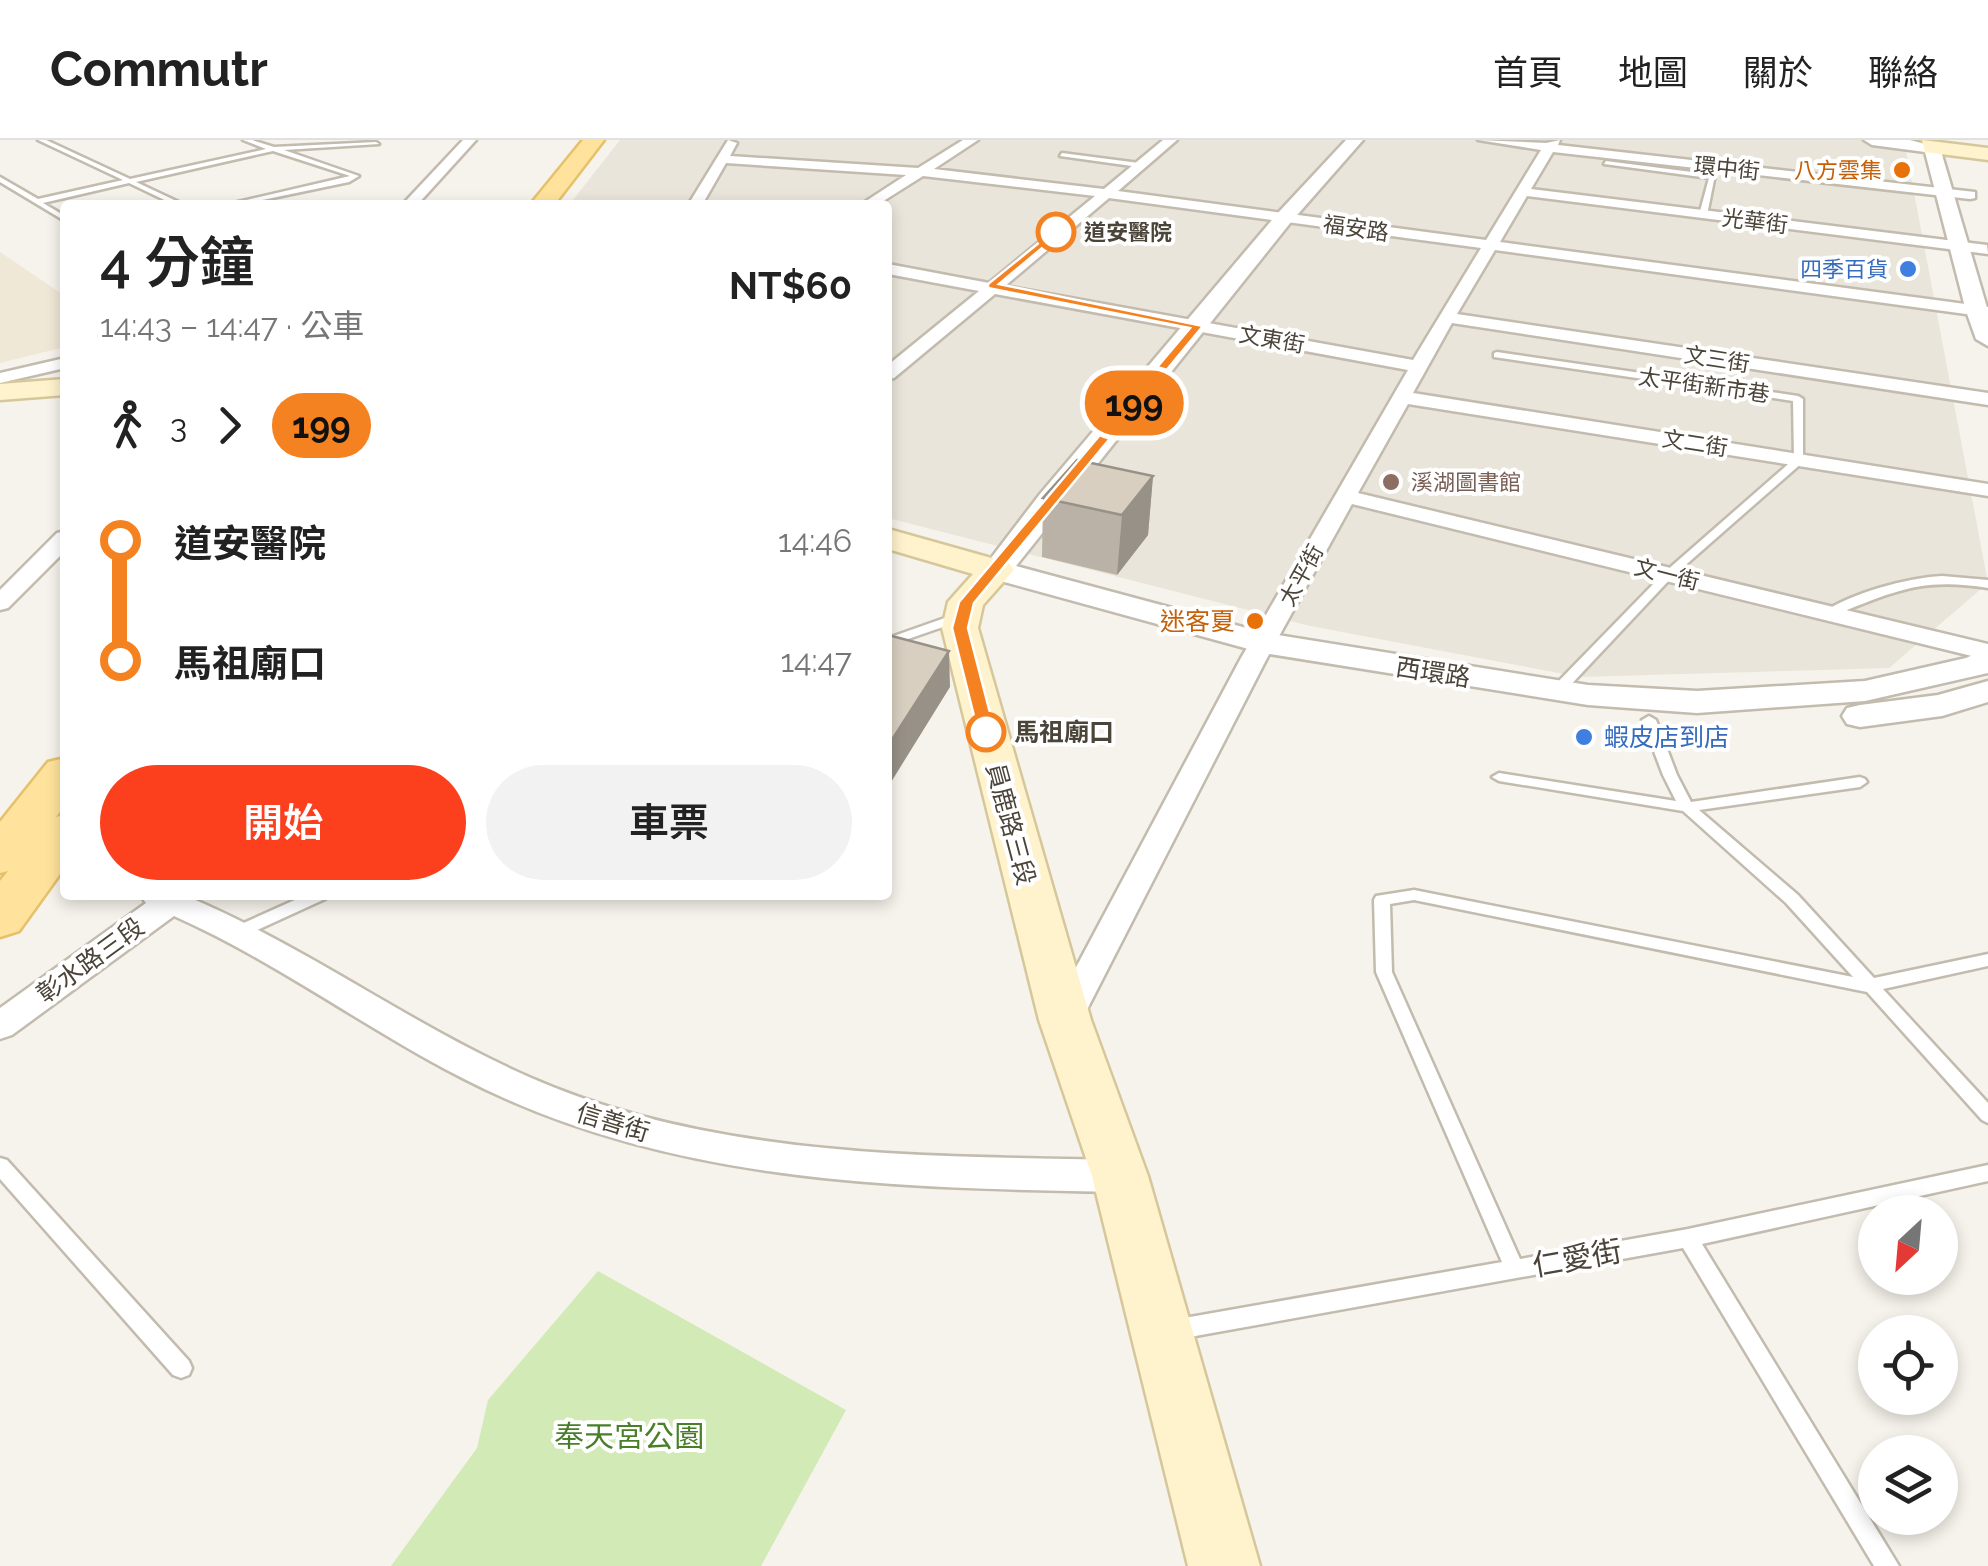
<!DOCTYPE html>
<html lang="zh-TW">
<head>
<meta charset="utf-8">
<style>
  body { margin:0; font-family:Raleway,"Noto Sans TC",sans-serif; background:#f2f2f2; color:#222; height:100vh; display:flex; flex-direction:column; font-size:38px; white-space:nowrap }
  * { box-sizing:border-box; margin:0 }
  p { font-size:32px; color:#767676 }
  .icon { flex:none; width:55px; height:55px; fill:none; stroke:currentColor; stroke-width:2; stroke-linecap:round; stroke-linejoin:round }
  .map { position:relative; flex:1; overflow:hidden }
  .drawer { position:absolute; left:60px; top:60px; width:832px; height:700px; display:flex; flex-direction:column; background:#fff; border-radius:10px; box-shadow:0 5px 15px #0003 }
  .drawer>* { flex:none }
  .badge { padding:0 20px; border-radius:32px; font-size:35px; line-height:65px }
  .needle { width:65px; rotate:206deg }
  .controls { position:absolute; left:1858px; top:1055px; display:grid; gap:20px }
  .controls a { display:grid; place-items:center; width:100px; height:100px; border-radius:50%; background:#fff; box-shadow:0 5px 15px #0003; font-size:50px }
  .map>.badge { position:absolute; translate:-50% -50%; box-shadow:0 0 0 5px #fff }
  .legs { display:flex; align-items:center; gap:15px; height:110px; padding:0 40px; font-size:32px }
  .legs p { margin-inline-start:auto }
  .overview { display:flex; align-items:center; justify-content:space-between; height:170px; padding:0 40px }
  h1 { font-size:55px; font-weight:600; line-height:75px }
  .action { display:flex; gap:20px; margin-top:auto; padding:20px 40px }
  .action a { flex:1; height:115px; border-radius:60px; background:#fc3f1d; color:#fff; font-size:40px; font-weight:600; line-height:115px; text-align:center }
  .action a+a { background:#f2f2f2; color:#222 }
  ul { padding:0 40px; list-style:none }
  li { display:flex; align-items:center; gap:35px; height:120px; font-size:38px }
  li i { display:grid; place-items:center; width:15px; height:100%; margin:0 12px; background:currentColor }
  li i::after { content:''; width:25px; height:25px; margin:-12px; border:8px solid; border-radius:50%; background:#fff }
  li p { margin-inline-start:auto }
  li:first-child i { background:linear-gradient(#0000 50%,currentColor 0) }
  li:last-child i { background:linear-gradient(currentColor 50%,#0000 0) }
  header { display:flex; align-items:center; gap:60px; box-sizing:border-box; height:140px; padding:0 50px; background:#fff; border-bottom:2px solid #e0e0e0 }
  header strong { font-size:48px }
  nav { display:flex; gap:55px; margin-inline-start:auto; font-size:35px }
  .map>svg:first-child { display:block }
  .residential { fill:#eae5da }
  .education { fill:#efe8d6 }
  .green { fill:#d2eab5 }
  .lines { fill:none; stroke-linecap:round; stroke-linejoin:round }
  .service-casing { stroke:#c2bbae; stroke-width:5 }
  .minor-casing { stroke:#c2bbae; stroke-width:5 }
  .tertiary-casing { stroke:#c2bbae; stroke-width:5 }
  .secondary-casing { stroke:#d6c79b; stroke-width:5 }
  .primary-casing { stroke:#e6c16a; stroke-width:5 }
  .service { fill:#fff; fill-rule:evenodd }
  .minor { fill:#fff; fill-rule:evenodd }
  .tertiary { fill:#fff; fill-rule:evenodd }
  .secondary { fill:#fff3cd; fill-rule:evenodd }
  .primary { fill:#ffe39c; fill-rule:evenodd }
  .wall { fill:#bab2a6 }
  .shaded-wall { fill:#979187 }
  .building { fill:#d8cfc1; stroke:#979187; stroke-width:2.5 }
  .line-1 { fill:#f58220; stroke:#fff; stroke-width:2.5 }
  .food-dot { fill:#e8710a; stroke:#fff; stroke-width:4 }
  .stop-1-dot { fill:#fff; stroke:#f58220; stroke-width:5 }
  .shop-dot { fill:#3f7fe0; stroke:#fff; stroke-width:4 }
  .education-dot { fill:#8d6e63; stroke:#fff; stroke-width:4 }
  .labels { text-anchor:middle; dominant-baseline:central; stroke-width:8; stroke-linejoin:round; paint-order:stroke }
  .far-street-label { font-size:22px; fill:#4b4439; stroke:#fff }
  .far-food-label { font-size:22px; fill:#c56008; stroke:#fff; text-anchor:end }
  .far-stop-label { font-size:22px; font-weight:bold; fill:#4b4439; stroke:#fff; text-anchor:start }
  .far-shop-label { font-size:22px; fill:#366cbe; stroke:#fff; text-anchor:end }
  .far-education-label { font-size:22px; fill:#785e54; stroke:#fff; text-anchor:start }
  .food-label { font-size:25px; fill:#c56008; stroke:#fff; text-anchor:end }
  .street-label { font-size:25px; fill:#4b4439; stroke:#fff }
  .stop-label { font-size:25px; font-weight:bold; fill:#4b4439; stroke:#fff; text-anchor:start }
  .shop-label { font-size:25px; fill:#366cbe; stroke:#fff; text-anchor:start }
  .near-street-label { font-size:30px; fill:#4b4439; stroke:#fff }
  .near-park-label { font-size:30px; fill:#4a7f2a; stroke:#fff }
</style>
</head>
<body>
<header>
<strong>Commutr</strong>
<nav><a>首頁</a><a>地圖</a><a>關於</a><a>聯絡</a></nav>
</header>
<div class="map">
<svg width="1988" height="1426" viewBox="0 0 1988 1426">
  <rect width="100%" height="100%" fill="#f6f3ec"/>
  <path class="residential" d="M620 0H1904L1988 443 1889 528 1580 537 1310 486 888 378V65H569Z"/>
  <path class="education" d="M0 112 65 156V207L0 223Z"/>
  <path class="green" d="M598 1131 846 1270 761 1426H391L477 1308 488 1260Z"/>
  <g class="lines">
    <g class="service-casing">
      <path id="service" d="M38 0H46L130 39 266 9 243 0H252L274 7 376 2 379 4 284 10 359 36 349 42 239 65H225L350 36 273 11 136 42 185 65H175L129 43 43 63 65 76V81L0 42V37L38 59 123 40Z
        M1062 13 1139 23 1142 25 1139 27 1060 16Z
        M1606 21 1715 35 1707 75 1703 77 1699 75 1709 38 1604 24Z
        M1497 212 1798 256 1803 259V322L1673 436 1563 553 1558 554 1552 550 1553 547 1665 432 1794 319 1793 261 1494 217V213Z
        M1942 436 1988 440V448C1920 437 1894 452 1832 476H1824L1822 473C1852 453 1906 438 1942 436Z
        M959 473 965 477 963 480 888 506V498Z
        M1649 576 1656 580 1677 635 1691 662 1860 637 1865 639 1867 642 1860 647 1699 670 1798 755 1874 838 1988 814V826L1883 849 1988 963V983L1982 980 1867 852 1414 760 1390 764 1392 832 1520 1119 1688 1089 1988 1025V1041L1702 1104 1899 1426H1874L1683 1108 1173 1200 1166 1197 1163 1190 1166 1183 1173 1180 1502 1122 1376 832 1374 760 1376 756 1414 750 1853 837 1786 763 1683 671 1499 641 1492 637 1499 633 1676 661 1663 635 1642 580Z
        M306 755H328L325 759 240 798H228L226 794 228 790Z
        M0 1018 7 1020 189 1221 192 1228 189 1235 181 1238 173 1235 0 1039Z"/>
    </g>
    <g class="minor-casing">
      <path id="minor" d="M463 0H476L417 65H402Z
        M728 0 737 3 730 16 918 28 963 0H978L934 29 1104 49 1163 0H1177L1118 51 1486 100 1541 10 1478 0 1546 3 1560 0 1558 5 1975 52V58L1970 59 1553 12 1531 49 1987 105 1988 114 1527 56 1500 102 1988 167V177L1495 110 1457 174 1988 253V265L1452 183 1413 253 1988 344V356L1408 264 1358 353 1988 504V520L1352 364 1267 518 1077 889 1065 893 1053 889 1048 880 1241 518 1408 230 995 154 894 238 888 239V225L979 151 888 134V124L989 143 1095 56 923 36 877 65H860L906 35 726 23 702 65H688ZM1109 58 1481 108 1413 220 1005 146Z
        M65 218V228L0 243V233Z
        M65 391V411L8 468 0 470V450L57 393Z
        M140 755H196L193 759C310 809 413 886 529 937 713 1018 923 1016 1120 1020L1133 1024 1139 1036 1133 1048 1120 1052C912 1048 698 1045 504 958 389 907 289 827 174 776L12 895 0 899V868L146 763Z"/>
    </g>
    <g class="tertiary-casing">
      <path id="tertiary" d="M1346 0H1363L1291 82 1016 426 1265 493 1588 545 1697 551 1865 541 1966 518 1988 508V533L1865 561 1697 573 1588 565 1263 513 986 437 982 430 1040 354 1277 74Z
        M1864 0H1910L1940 8 1988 171V206L1976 199 1966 171 1925 12 1872 5Z
        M1988 541V562L1942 576 1860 587 1847 584 1842 576 1847 568 1860 565 1938 555Z"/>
    </g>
    <g class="secondary-casing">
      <path id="secondary" d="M1922 0 1988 8V20L1925 12Z
        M65 239V255L0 260V244Z
        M888 389 1009 423 1014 430 983 465 978 488 1091 880 1148 1036 1260 1426H1188L1092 1036 1039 880 942 488 948 462 973 434 888 409Z"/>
    </g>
    <g class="primary-casing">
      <path id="primary" d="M583 0H604L554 65H530Z
        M65 618V665L56 677 65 675V727L19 791 0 797V741L8 731 0 733V682L48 622Z"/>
    </g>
    <use href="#service" class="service"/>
    <use href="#minor" class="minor"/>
    <use href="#tertiary" class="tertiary"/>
    <use href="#secondary" class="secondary"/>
    <use href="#primary" class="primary"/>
  </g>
  <path class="wall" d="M1153 336 1148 395 1117 435 1042 417 1043 358Z"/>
  <path class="shaded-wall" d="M890 152 892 180 888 183V154Z
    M1153 336 1148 395 1117 435 1122 375Z
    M949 511 950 547 888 647V606Z"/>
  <path class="building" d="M1077 320 1153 336 1122 375 1043 358Z
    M888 495 949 511 888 606Z"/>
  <path class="line-1" d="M1056 89 1059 94 999 144 1203 186 974 463 968 488 995 592 986 597 978 592 952 488 959 462 1190 188 988 148V144Z"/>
  <g class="food-dot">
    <circle cx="1902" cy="30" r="10"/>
    <circle cx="1255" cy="481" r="10"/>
  </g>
  <g class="stop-1-dot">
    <circle cx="1056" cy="92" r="18"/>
    <circle cx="986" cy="592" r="18"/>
  </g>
  <g class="shop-dot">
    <circle cx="1908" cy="129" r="10"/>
    <circle cx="1584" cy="597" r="10"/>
  </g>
  <circle class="education-dot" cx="1391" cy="342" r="10"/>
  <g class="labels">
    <g class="far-street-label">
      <text transform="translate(1727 28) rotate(6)">環中街</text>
      <text transform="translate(1755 81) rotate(7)">光華街</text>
      <text transform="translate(1356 88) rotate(8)">福安路</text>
      <text transform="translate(1272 199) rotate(10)">文東街</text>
      <text transform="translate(1717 219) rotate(9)">文三街</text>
      <text transform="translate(1704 245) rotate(8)">太平街新市巷</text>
      <text transform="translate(1695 303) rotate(9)">文二街</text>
      <text transform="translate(1667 434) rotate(14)">文一街</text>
      <text transform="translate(1301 435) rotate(-61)">太平街</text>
    </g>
    <g class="far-food-label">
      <text x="1882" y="30">八方雲集</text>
    </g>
    <g class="far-stop-label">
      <text x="1084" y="92">道安醫院</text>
    </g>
    <g class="far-shop-label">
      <text x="1888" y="129">四季百貨</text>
    </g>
    <g class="far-education-label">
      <text x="1411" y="342">溪湖圖書館</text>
    </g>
    <g class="food-label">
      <text x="1235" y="481">迷客夏</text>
    </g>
    <g class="street-label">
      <text transform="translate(1433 532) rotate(9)">西環路</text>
      <text transform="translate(1011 684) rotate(75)">員鹿路三段</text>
      <text transform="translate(90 820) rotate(-36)">彰水路三段</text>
      <text transform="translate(613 982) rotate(17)">信善街</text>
    </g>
    <g class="stop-label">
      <text x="1014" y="592">馬祖廟口</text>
    </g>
    <g class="shop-label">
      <text x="1604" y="597">蝦皮店到店</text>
    </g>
    <g class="near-street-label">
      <text transform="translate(1577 1118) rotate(-10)">仁愛街</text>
    </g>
    <g class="near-park-label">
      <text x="629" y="1296">奉天宮公園</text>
    </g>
  </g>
</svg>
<div class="controls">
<a><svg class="needle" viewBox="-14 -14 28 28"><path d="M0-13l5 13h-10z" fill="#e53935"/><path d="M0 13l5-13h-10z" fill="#767676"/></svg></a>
<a><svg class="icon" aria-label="locate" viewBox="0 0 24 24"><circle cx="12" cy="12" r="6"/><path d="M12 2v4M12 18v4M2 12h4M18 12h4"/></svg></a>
<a><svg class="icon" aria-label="layers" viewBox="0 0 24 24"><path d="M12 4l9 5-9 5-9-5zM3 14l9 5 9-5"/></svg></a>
</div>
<b class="badge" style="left:1134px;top:263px;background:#f58220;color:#111">199</b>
<section class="drawer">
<div class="overview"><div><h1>4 分鐘</h1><p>14:43 – 14:47 · 公車</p></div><b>NT$60</b></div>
<div class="legs"><svg class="icon" aria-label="walk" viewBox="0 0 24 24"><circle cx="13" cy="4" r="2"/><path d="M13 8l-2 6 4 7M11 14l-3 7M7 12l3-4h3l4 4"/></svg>3<svg class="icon" aria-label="forward" viewBox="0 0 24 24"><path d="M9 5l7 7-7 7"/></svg><b class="badge" style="background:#f58220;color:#111">199</b></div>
<ul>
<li><i style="color:#f58220"></i><b>道安醫院</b><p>14:46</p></li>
<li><i style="color:#f58220"></i><b>馬祖廟口</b><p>14:47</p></li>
</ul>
<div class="action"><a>開始</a><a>車票</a></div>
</section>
</div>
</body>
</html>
